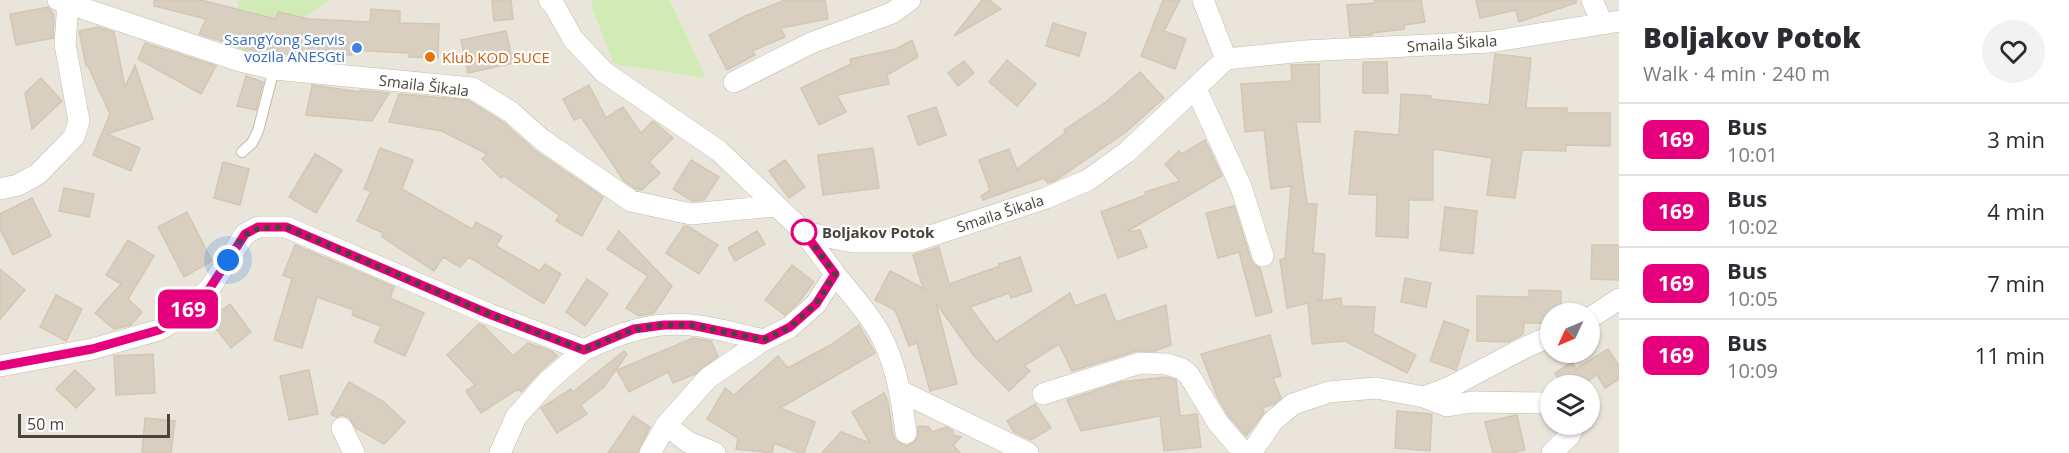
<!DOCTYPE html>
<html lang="en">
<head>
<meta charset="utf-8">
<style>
  body { margin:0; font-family:"Open Sans",sans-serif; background:#f2f2f3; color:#2b2b33; height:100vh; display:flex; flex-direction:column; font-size:22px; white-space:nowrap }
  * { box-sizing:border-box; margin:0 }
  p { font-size:20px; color:#7c7c81 }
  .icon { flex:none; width:33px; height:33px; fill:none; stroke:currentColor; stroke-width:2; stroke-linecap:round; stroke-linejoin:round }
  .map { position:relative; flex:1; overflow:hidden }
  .details { display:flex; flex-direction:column; background:#fff; width:450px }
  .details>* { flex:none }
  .badge { padding:0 12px; border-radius:9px; font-size:21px; line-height:39px }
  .needle { width:39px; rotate:226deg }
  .fabs { position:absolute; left:1540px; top:303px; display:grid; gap:12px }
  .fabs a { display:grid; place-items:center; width:60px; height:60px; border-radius:50%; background:#fff; box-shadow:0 2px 4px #0004; font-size:30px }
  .scale { position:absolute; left:18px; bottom:15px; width:152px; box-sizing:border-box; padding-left:6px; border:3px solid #4b4439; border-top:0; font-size:16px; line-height:21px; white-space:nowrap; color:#4b4439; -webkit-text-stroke:4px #fff; paint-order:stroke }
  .you { position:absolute; width:30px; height:30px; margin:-15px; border:4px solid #fff; border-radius:50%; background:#1a73e8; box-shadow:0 0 0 9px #1a73e833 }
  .map>.badge { position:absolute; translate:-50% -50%; box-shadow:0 0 0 3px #fff }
  .round { display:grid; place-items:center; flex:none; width:63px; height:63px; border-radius:32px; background:#f2f2f3 }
  .summary { display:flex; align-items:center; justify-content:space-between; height:102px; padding:0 24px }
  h1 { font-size:28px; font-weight:800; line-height:45px }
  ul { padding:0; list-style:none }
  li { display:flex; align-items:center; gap:18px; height:72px; padding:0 24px; border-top:2px solid #e1e1e2 }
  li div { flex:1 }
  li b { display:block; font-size:22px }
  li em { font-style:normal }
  li .badge { min-width:66px; font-weight:700; text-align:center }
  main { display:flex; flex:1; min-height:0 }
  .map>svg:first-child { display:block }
  .residential { fill:#eae5da; fill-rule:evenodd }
  .green { fill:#d2eab5 }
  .building { fill:#d8cfc1; stroke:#d3c7b4; stroke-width:1.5 }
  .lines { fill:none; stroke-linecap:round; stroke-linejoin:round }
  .lane-casing { stroke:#c2bbae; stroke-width:12 }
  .street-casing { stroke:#c2bbae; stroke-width:22 }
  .lane { stroke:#fff; stroke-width:10 }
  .street { stroke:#fff; stroke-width:21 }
  .line-casing { stroke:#fff; stroke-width:14 }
  .line { stroke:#e6007e; stroke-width:9 }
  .walk { stroke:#4b4439; stroke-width:6; stroke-dasharray:0 10.8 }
  .shop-dot { fill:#3f7fe0; stroke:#fff; stroke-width:2 }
  .food-dot { fill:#e8710a; stroke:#fff; stroke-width:2 }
  .stop-dot { fill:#fff; stroke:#e6007e; stroke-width:3 }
  .labels { text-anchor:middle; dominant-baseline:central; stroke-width:4.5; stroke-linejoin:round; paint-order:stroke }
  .shop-label { font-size:15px; fill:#366cbe; stroke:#fff; text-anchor:end }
  .street-label { font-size:15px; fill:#4b4439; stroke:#fff }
  .food-label { font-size:15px; fill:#c56008; stroke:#fff; text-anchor:start }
  .stop-label { font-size:15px; font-weight:bold; fill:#4b4439; stroke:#fff; text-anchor:start }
</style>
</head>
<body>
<main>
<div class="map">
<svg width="1619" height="453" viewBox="0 0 1619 453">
  <rect width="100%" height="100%" fill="#f6f3ec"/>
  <path class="residential" d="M0 0H593L591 5 706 78 670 0H1619V453H0ZM1551 314H1590V352H1551ZM1551 386H1590V424H1551Z"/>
  <path class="green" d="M239 0H331L229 64Z
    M593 0H670L706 78 614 64 591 5Z"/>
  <path class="building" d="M154 0H201L276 19 278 12 309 19 370 22 371 9 400 11V23L439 24 438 58 409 57V53L352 50V55L324 54V57L294 56 262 48 261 53 199 34 206 19 154 6Z
    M492 0H511L513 19 494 21Z
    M785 0H825L828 19 781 28 785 37 752 51 755 55 727 70 709 35 745 16Z
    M982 0H989L1001 9 954 36Z
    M1163 0H1180L1164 31 1186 39 1175 69 1141 56Z
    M1374 0H1421L1425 22 1404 25V29L1372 33V35L1350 36 1347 5 1375 3Z
    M1476 0H1576V3L1519 22 1516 10 1480 18Z
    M48 7 54 15 53 38 16 45 10 14Z
    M1053 23 1086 33 1079 56 1046 46Z
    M98 27 114 32 125 87 135 65 153 119 107 134 140 148 131 171 93 155 110 114 88 66H86L79 31Z
    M506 31 513 63 468 73 461 40Z
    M912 40 918 57 887 75 889 84 837 95 846 112 819 125 801 88 851 64 850 59 896 49Z
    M145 43 216 66 201 94 138 59Z
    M1495 54 1531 58 1526 108H1567V113H1610V146L1566 145V151L1522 150 1515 198 1487 195 1492 158 1433 149V200H1409L1408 238 1376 236 1377 195 1349 194 1355 131 1399 135 1401 94 1431 96V99L1489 105Z
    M1007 60 1036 84 1017 106 989 82Z
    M964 61 974 73 958 86 948 73Z
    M1363 62H1387L1388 93H1363Z
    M1319 64 1320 122H1296L1307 204H1317L1313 253 1325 254 1322 299 1316 301 1341 298 1342 306 1375 307 1373 333 1416 355 1407 373 1345 341 1312 344 1308 303 1287 308 1280 260 1285 258 1291 186 1271 189 1264 130 1245 132 1241 84 1292 81 1291 65Z
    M1140 72 1164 98 1126 132 1056 180 1048 183 1044 178 983 200 981 196 990 190 979 160 1009 149 1017 169 1066 132 1064 130 1106 102Z
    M246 76 263 82 256 110 237 106Z
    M41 78 62 101 32 129 25 93Z
    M312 85 360 92V90L389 93 372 121 306 115Z
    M589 85 606 118 623 107 641 133 653 121 673 138 649 162 660 173 642 190 636 189 624 181 581 117 574 120 563 99Z
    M399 94 468 100 503 122 534 150 603 197 582 236 556 221 559 215 504 176 501 178 482 159 487 154 442 131 389 122Z
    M936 107 946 135 918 145 908 116Z
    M1205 140 1222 176 1126 232 1140 230 1147 247 1118 258 1101 212 1146 195 1145 192 1180 181 1165 164 1179 151 1182 154Z
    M380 148 413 160 402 189 472 229 476 222 502 236 496 246 540 271 545 264 561 274 544 304 469 257 460 267 443 257 434 271 382 237 383 233 357 221 371 191 364 189Z
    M873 148 879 188 823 195 818 155Z
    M315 154 342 170 316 213 289 197Z
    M691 160 719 177 704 200 692 201 673 189Z
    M785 160 805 187 789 198 769 171Z
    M223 162 249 169 240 205 214 198Z
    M64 188 94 194 89 217 59 211Z
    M32 198 51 236 13 255 0 229V214Z
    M1234 206 1251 260 1254 265 1260 268 1272 312 1256 316 1239 252 1218 258 1206 213Z
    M1445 207 1477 211 1473 254 1440 250Z
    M187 212 212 261 184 277 158 227Z
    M684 226 689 227 718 245 699 274 666 253Z
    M619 231 672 286 654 313 639 316 626 308 648 276 607 249Z
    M757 231 765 244 735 261 728 248Z
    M128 240 154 256 128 299 142 312 131 325 114 329 95 313 121 284 106 275Z
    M295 245 394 287 390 298 424 313 405 356 374 342 381 326 352 315 354 310 317 297 302 348 274 340 292 279 283 275Z
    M1592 245H1619V280L1591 279Z
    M939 247 949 284 1000 266 999 264 1020 257 1032 291 1011 298 1009 293 970 307 996 342 1070 293 1075 306 1105 294 1116 322 1166 305 1171 345 1155 351H1136L1072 371 1059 344 1024 366 1030 371 1009 391 974 356 936 303 957 384 930 391 917 343 909 346 895 310 875 300 890 271 925 289 921 282 913 255Z
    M792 265 814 282 799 302 785 315 765 300Z
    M0 269 25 290 0 319Z
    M1405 278 1431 283 1426 307 1401 302Z
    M587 279 608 294 585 326 566 312Z
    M1529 290 1561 291V314H1551V323H1524L1523 334 1508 342 1477 341V296L1529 297Z
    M56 295 82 309 66 341 40 327Z
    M230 304 251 332 231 348 209 320Z
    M1444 321 1469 330 1456 370 1430 361Z
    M479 324 484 326 513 356 528 343 553 352 557 356 538 373 521 392 518 389 481 413 466 391 475 385 447 355Z
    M859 325 875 353 780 408 815 422 804 453H799L774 443 772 453 736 449 738 438 707 419 725 388 734 395 778 356 788 368 832 344Z
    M1270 335 1281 376 1273 378 1281 398 1274 404 1262 408 1264 413 1246 436 1228 415 1217 396 1201 354Z
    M693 338 711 341 718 356 695 374 673 383 668 372 629 392 617 370Z
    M1608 349 1619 366V379L1605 388 1597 375 1585 383 1587 386H1551L1559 380 1555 373 1572 362 1576 369Z
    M624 351 627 354 604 387 581 405 587 414 557 433 541 408 571 389 573 392Z
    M153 354 155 393 116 395 114 356Z
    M75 370 95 389 76 408 56 389Z
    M309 370 318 414 289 420 280 376Z
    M1166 377 1176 380 1180 416 1197 414 1201 447 1164 451 1160 416 1081 431 1067 400 1121 382Z
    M349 382 384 402 405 422 384 444 356 428 349 417 342 415 336 417 331 414Z
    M884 393 888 401 893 435 896 441 907 446 913 443 918 437V426L929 427 932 432 946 427 953 431V435L961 437 953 445 960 453H822L841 432 870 443 852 412Z
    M1035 404 1051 428 1031 440 1014 432 1007 421Z
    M1397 411 1432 414 1430 451 1395 448Z
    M1517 415 1525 450 1512 453H1493L1485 422Z
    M633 416 650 427 637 453H608Z
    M145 418 175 421 171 453H142Z"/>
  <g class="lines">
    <g class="lane-casing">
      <path id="lane" d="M242 152 252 143 258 131 274 69"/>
    </g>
    <g class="street-casing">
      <path id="street" d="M58 0 240 61 274 69 472 88 511 112 541 139 631 201 691 214 775 206
        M549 0 554 5 573 39 604 72 719 151 804 232 852 242H912L1046 198 1088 180 1127 152 1226 59 1304 51 1490 42 1619 21
        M1203 0 1226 59
        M1592 0 1602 23
        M734 82 811 43 892 13 910 0
        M1196 89 1241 187 1263 256
        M0 189 18 185 38 174 74 137 79 121 65 44 68 3
        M835 274C852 295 870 315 882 338 897 367 902 401 906 433
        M1590 318 1619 299
        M0 366 92 349 159 330 173 322 210 288 245 234 258 227H286L489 314 584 350C617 334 653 321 691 325 715 327 740 335 764 340
        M900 391 1028 453
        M1043 394 1140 363 1167 364 1182 369 1189 375 1218 423 1244 453
        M1424 397 1447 406 1472 402 1551 403
        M666 425 688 442 715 453
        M342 428 354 453
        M500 453 516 417 547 382 584 350
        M650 453 666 425 708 378 764 340 790 327 816 304 835 274 804 232
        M1251 453 1273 421 1293 404 1329 392 1376 388 1424 397 1450 387 1524 348 1551 336
        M1552 453 1569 436 1575 424"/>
    </g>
    <use href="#lane" class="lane"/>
    <use href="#street" class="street"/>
  </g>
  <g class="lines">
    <g class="line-casing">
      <path id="line" d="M0 366 92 349 159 330 173 322 210 288 245 234 258 227H286L489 314 584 350 634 329 664 325H691L764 340 790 327 816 304 835 274 804 232"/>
    </g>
    <use href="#line" class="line"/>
    <path class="walk" d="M228 260C247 228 249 228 286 227L489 314 584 350 634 329 664 325H691L764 340 790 327 816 304 835 274 804 232"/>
  </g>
  <circle class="shop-dot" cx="357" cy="48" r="6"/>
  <circle class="food-dot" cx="430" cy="57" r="6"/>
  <circle class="stop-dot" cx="804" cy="232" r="12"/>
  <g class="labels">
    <g class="shop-label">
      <text x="345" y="39">SsangYong Servis<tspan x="345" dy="17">vozila ANESGti</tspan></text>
    </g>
    <g class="street-label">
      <text transform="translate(1452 43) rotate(-4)">Smaila Šikala</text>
      <text transform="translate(424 85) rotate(7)">Smaila Šikala</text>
      <text transform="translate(1000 213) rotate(-18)">Smaila Šikala</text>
    </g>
    <g class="food-label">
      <text x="442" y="57">Klub KOD SUCE</text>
    </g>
    <g class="stop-label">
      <text x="822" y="232">Boljakov Potok</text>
    </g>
  </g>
</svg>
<div class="fabs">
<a><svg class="needle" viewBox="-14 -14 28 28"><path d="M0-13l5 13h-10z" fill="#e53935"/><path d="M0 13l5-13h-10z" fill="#7c7c81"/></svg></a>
<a><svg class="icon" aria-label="layers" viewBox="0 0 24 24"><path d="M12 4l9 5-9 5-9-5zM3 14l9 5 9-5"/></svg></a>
</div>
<div class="scale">50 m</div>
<div class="you" style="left:228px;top:260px"></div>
<b class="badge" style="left:188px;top:309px;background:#e6007e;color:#fff">169</b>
</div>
<section class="details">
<div class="summary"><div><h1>Boljakov Potok</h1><p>Walk · 4 min · 240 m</p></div><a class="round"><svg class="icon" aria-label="heart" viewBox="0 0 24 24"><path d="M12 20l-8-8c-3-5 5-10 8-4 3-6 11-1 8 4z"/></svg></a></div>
<ul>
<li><span class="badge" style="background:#e6007e;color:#fff">169</span><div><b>Bus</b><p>10:01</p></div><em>3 min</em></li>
<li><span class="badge" style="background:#e6007e;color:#fff">169</span><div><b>Bus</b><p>10:02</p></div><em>4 min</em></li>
<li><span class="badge" style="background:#e6007e;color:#fff">169</span><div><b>Bus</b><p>10:05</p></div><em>7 min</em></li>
<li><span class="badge" style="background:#e6007e;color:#fff">169</span><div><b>Bus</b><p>10:09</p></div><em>11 min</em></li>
</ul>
</section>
</main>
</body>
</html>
